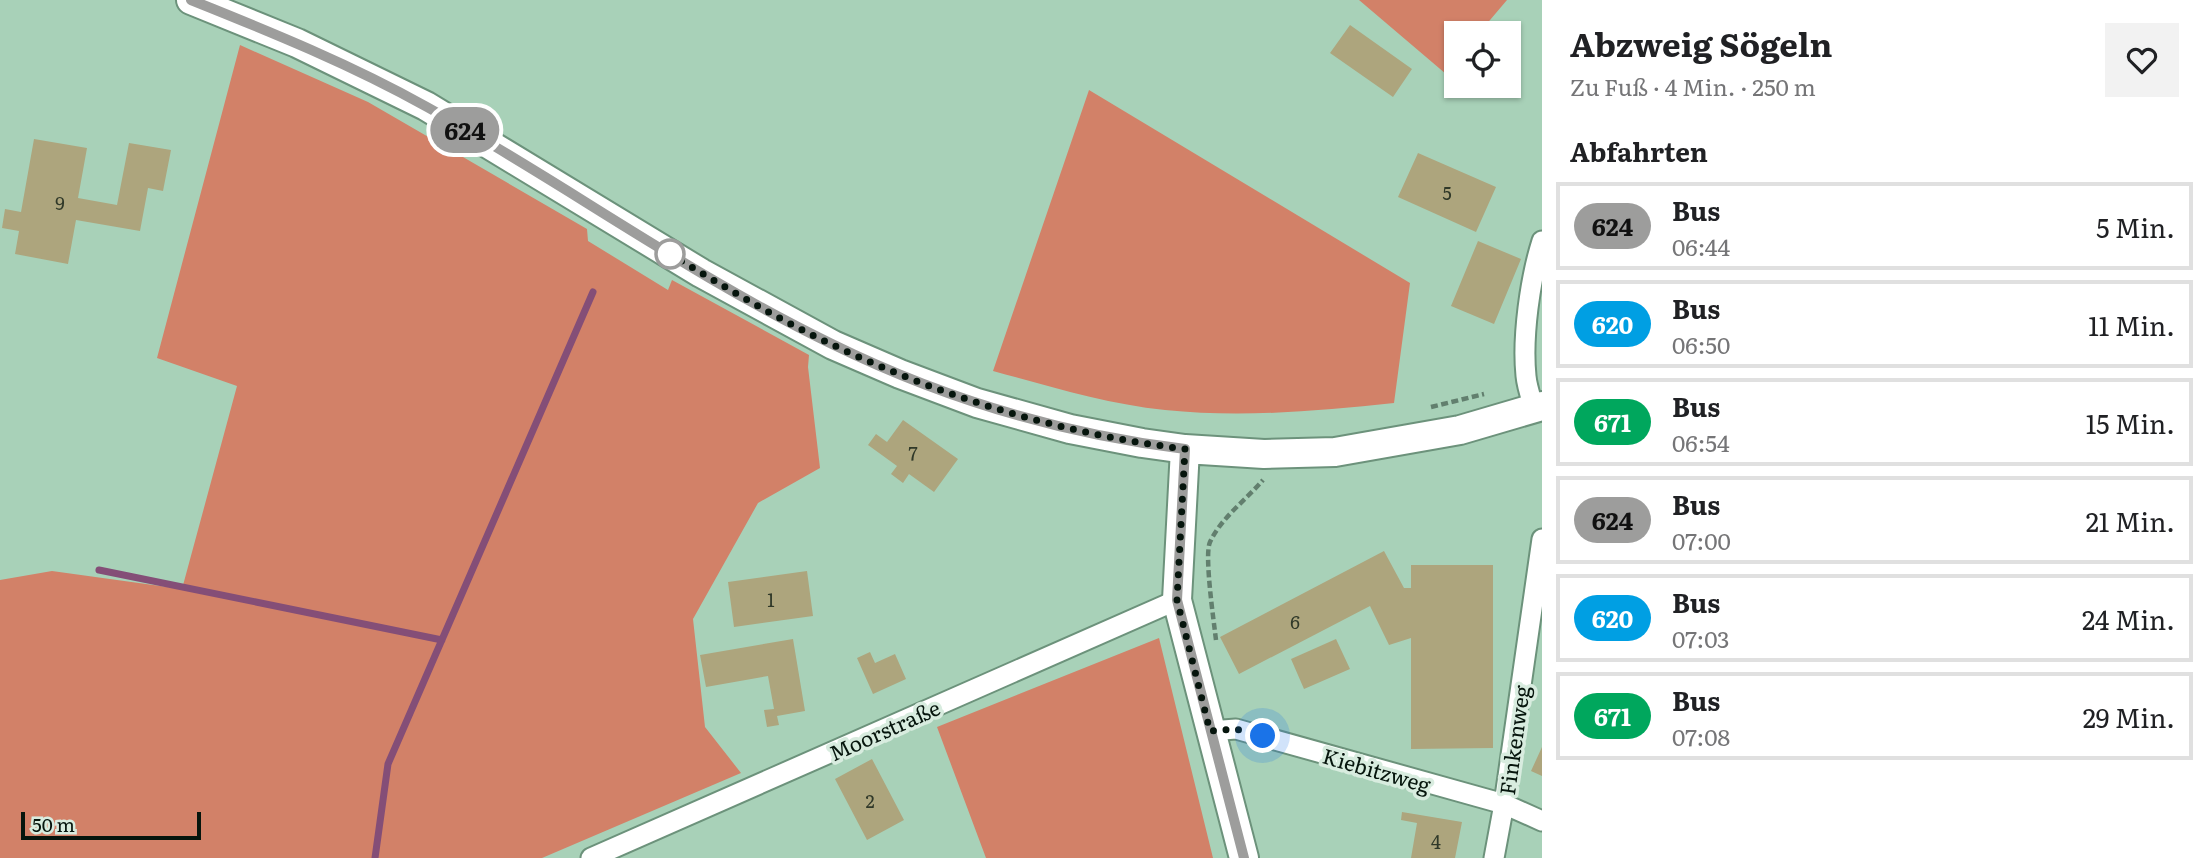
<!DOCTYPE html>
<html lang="de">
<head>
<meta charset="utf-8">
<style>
  body { margin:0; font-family:Literata,serif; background:#f2f2f2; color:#202124; height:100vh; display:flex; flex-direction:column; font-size:26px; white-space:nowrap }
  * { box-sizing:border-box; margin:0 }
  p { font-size:23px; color:#757577 }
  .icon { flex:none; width:38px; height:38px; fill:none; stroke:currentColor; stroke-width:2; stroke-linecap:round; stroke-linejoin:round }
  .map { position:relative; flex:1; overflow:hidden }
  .details { display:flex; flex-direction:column; background:#fff; width:665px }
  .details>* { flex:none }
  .badge { padding:0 14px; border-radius:23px; font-size:24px; line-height:46px }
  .tools { position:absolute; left:1444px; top:21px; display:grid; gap:14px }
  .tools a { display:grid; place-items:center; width:77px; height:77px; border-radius:0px; background:#fff; box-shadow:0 2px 5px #0004; font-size:35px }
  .scale { position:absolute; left:21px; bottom:18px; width:180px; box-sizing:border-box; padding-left:7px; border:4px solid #06150d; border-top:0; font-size:19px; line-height:24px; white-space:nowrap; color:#06150d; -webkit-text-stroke:5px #d8ecdf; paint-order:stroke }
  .you { position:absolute; width:35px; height:35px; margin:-18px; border:5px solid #fff; border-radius:50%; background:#1a73e8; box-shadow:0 0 0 10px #1a73e833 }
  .map>.badge { position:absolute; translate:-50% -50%; box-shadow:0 0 0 4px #fff }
  h2 { padding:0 28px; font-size:26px; line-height:63px }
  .round { display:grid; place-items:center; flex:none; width:74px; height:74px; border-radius:0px; background:#f2f2f2 }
  .summary { display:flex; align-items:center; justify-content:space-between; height:119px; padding:0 28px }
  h1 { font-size:33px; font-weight:700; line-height:52px }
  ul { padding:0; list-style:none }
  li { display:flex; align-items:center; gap:21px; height:88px; margin:0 14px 10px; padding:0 14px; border:4px solid #e0e0e0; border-radius:0px }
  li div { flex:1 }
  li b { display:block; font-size:26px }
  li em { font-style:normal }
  li .badge { min-width:77px; font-weight:700; text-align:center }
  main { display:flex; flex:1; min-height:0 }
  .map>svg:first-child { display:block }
  .green { fill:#d28168 }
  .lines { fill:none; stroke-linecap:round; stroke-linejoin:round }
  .stream { stroke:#844e77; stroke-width:7 }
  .building { fill:#ada57d }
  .street-casing { stroke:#6c927b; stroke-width:23 }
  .secondary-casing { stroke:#6c927b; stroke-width:32 }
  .path { stroke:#627f6e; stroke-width:4.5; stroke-dasharray:7 3.5; stroke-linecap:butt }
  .street { stroke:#fff; stroke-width:19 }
  .secondary { stroke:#fff; stroke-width:28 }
  .line-casing { stroke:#fff; stroke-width:16 }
  .line { stroke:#9d9d9c; stroke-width:10 }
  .walk { stroke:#06150d; stroke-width:7; stroke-dasharray:0 12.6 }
  .stop-dot { fill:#fff; stroke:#9d9d9c; stroke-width:3.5 }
  .labels { text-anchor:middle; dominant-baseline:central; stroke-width:7; stroke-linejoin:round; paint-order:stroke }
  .number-label { font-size:18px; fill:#303929 }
  .street-label { font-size:21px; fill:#06150d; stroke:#d8ecdf }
</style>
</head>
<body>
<main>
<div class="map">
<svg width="1542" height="858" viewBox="0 0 1542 858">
  <rect width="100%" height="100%" fill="#a8d1b8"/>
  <path class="green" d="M1359 0H1507L1479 33H1456V62L1446 74Z
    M240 45 368 102 587 229 588 241 668 290 672 280 809 355 808 367 820 468 758 503 693 619 705 727 741 773 542 858H0V580L52 571 182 589 237 386 157 358Z
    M1089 90 1410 283 1394 403C1317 411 1242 418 1165 410 1106 404 1049 386 993 371Z
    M1159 638 1213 858H986L937 727Z"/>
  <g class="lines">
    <path class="stream" d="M99 570 442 640
      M375 858 388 764 593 292"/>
  </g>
  <path class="building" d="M1350 25 1412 69 1393 97 1330 53Z
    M34 139 87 148 78 198 117 205 129 143 171 150 163 191 148 188 140 231 76 220 68 264 15 254 19 231 2 228 5 209 21 212Z
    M1418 153 1496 187 1476 232 1398 197Z
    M1478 241 1521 259 1494 324 1451 306Z
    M903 420 958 459 934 492 909 474 903 483 891 474 897 466 868 445 876 434 887 442Z
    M1384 551 1404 588H1411V565H1493V748L1411 749V638L1389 645 1370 606 1239 674 1220 637Z
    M807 571 813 616 734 627 728 582Z
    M793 639 805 711 777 716 779 725 767 727 764 710 774 709 768 676 706 687 700 655Z
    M1336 639 1350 669 1304 689 1291 659Z
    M870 652 875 663 895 654 906 679 873 694 857 658Z
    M1542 747V776L1531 771Z
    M872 759 904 820 867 840 835 779Z
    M1402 812 1462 822 1455 858H1411L1417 823 1401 820Z"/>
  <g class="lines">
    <g class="street-casing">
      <path id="street" d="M1534 408C1531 398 1527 387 1526 376 1522 337 1530 279 1542 241
        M1210 731 1236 729 1504 804 1542 821
        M591 858 1177 600
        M1494 858 1504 804 1542 539"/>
    </g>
    <g class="secondary-casing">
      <path id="secondary" d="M191 0 297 43 426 106 701 273 833 345 900 374 977 403 1070 429 1142 443 1185 449 1264 454 1335 452 1460 430 1542 406
        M1185 449 1177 600 1244 858"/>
    </g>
    <path class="path" d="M1431 407 1484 394
      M1216 640C1214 622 1204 555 1210 542 1221 518 1246 500 1263 480"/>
    <use href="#street" class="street"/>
    <use href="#secondary" class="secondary"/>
  </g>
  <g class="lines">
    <g class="line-casing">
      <path id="line" d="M191 0C271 32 352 65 427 107 564 183 691 276 832 344 942 398 1063 434 1185 449L1177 600 1244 858"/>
    </g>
    <use href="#line" class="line"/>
    <path class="walk" d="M670 254 665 251C720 284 775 318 833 345 944 398 1063 434 1185 449L1177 600 1210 731 1236 729 1263 736"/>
  </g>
  <circle class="stop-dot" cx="670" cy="254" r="14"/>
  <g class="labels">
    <g class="number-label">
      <text x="1447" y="192">5</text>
      <text x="60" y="202">9</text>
      <text x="913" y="452">7</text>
      <text x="771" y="599">1</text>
      <text x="1295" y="621">6</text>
      <text x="870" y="800">2</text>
      <text x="1436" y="841">4</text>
    </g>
    <g class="street-label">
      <text transform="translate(884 729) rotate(-24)">Moorstraße</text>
      <text transform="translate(1513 740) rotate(-82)">Finkenweg</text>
      <text transform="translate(1377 769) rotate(16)">Kiebitzweg</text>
    </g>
  </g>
</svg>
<div class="tools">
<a><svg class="icon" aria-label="locate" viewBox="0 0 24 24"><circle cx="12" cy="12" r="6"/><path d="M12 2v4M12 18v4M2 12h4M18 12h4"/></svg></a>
</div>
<div class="scale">50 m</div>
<div class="you" style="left:1263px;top:736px"></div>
<b class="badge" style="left:465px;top:130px;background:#9d9d9c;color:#111">624</b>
</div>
<section class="details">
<div class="summary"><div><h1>Abzweig Sögeln</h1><p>Zu Fuß · 4 Min. · 250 m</p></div><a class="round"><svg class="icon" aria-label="heart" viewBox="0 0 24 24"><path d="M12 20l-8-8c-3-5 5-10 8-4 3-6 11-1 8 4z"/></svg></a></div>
<h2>Abfahrten</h2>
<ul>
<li><span class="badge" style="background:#9d9d9c;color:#111">624</span><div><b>Bus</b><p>06:44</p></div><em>5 Min.</em></li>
<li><span class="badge" style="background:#009fe3;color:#fff">620</span><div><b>Bus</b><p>06:50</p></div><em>11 Min.</em></li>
<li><span class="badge" style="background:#00a75d;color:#fff">671</span><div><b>Bus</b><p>06:54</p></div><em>15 Min.</em></li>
<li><span class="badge" style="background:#9d9d9c;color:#111">624</span><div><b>Bus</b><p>07:00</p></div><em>21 Min.</em></li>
<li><span class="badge" style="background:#009fe3;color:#fff">620</span><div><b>Bus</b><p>07:03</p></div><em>24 Min.</em></li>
<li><span class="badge" style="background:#00a75d;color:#fff">671</span><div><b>Bus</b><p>07:08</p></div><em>29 Min.</em></li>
</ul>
</section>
</main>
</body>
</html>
